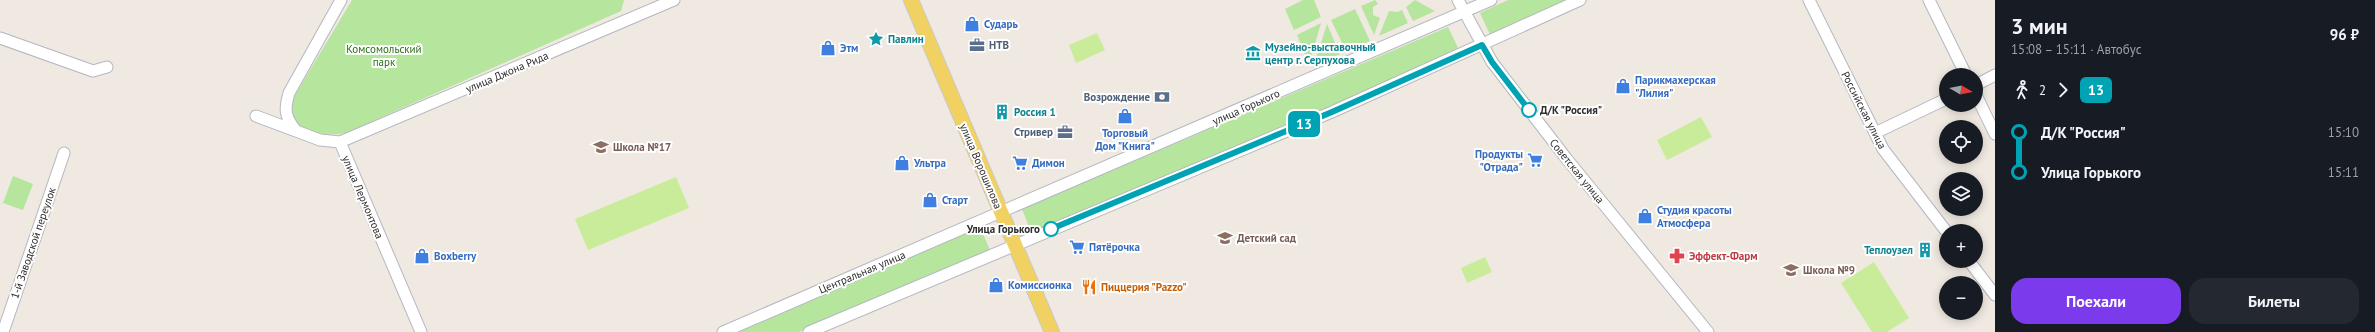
<!DOCTYPE html>
<html lang="ru">
<head>
<meta charset="utf-8">
<style>
  body { margin:0; font-family:"PT Sans",sans-serif; background:#242831; color:#f1f3f6; height:100vh; display:flex; flex-direction:column; font-size:15px; white-space:nowrap }
  * { box-sizing:border-box; margin:0 }
  p { font-size:13px; color:#9ea1a6 }
  .icon { flex:none; width:22px; height:22px; fill:none; stroke:currentColor; stroke-width:2; stroke-linecap:round; stroke-linejoin:round }
  .map { position:relative; flex:1; overflow:hidden }
  .side { display:flex; flex-direction:column; background:#171b24; width:380px }
  .side>* { flex:none }
  .badge { padding:0 8px; border-radius:6px; font-size:14px; line-height:26px }
  .needle { width:26px; rotate:100deg }
  .tools { position:absolute; left:1939px; top:68px; display:grid; gap:8px }
  .tools a { display:grid; place-items:center; width:44px; height:44px; border-radius:50%; background:#171b24; box-shadow:0 2px 10px #0003; font-size:20px }
  .map>.badge { position:absolute; translate:-50% -50%; box-shadow:0 0 0 2px #fff }
  .legs { display:flex; align-items:center; gap:6px; height:44px; padding:0 16px; font-size:13px }
  .legs p { margin-inline-start:auto }
  .head { display:flex; align-items:center; justify-content:space-between; height:68px; padding:0 16px }
  h1 { font-size:22px; font-weight:700; line-height:30px }
  .action { display:flex; gap:8px; margin-top:auto; padding:8px 16px }
  .action a { flex:1; height:46px; border-radius:16px; background:#7c3aed; color:#fff; font-size:16px; font-weight:700; line-height:46px; text-align:center }
  .action a+a { background:#242831; color:#f1f3f6 }
  ul { padding:0 16px; list-style:none }
  li { display:flex; align-items:center; gap:14px; height:40px; font-size:15px }
  li i { display:grid; place-items:center; width:6px; height:100%; margin:0 5px; background:currentColor }
  li i::after { content:''; width:10px; height:10px; margin:-5px; border:3px solid; border-radius:50%; background:#171b24 }
  li p { margin-inline-start:auto }
  li:first-child i { background:linear-gradient(#0000 50%,currentColor 0) }
  li:last-child i { background:linear-gradient(currentColor 50%,#0000 0) }
  main { display:flex; flex:1; min-height:0 }
  .map>svg:first-child { display:block }
  .green { fill:#b6e59e }
  .pitch { fill:#c9ec9a }
  .lines { fill:none; stroke-linecap:round; stroke-linejoin:round }
  .minor-casing { stroke:#b4b7c1; stroke-width:13 }
  .major-casing { stroke:#c9c9c9; stroke-width:16 }
  .minor { stroke:#fff; stroke-width:11 }
  .major { stroke:#f2d163; stroke-width:14 }
  .line-1-casing { stroke:#fff; stroke-width:9 }
  .line-1 { stroke:#00a3b4; stroke-width:6 }
  .stop-1-dot { fill:#fff; stroke:#00a3b4; stroke-width:2 }
  .labels { text-anchor:middle; dominant-baseline:central; stroke-width:4; stroke-linejoin:round; paint-order:stroke }
  .shop-label { font-size:11px; font-weight:bold; fill:#366cbe; stroke:#fff; text-anchor:start }
  .culture-label { font-size:11px; font-weight:bold; fill:#0d838f; stroke:#fff; text-anchor:start }
  .service-label { font-size:11px; font-weight:bold; fill:#4e5e75; stroke:#fff; text-anchor:end }
  .park-label { font-size:11px; fill:#2c6e1b; stroke:#fff }
  .street-label { font-size:11px; fill:#2e2e2e; stroke:#fff }
  .stop-label { font-size:11px; font-weight:bold; fill:#2e2e2e; stroke:#fff; text-anchor:start }
  .education-label { font-size:11px; font-weight:bold; fill:#785e54; stroke:#fff; text-anchor:start }
  .health-label { font-size:11px; font-weight:bold; fill:#be3a42; stroke:#fff; text-anchor:start }
  .food-label { font-size:11px; font-weight:bold; fill:#c56008; stroke:#fff; text-anchor:start }
</style>
</head>
<body>
<main>
<div class="map">
<svg width="1995" height="332" viewBox="0 0 1995 332">
  <rect width="100%" height="100%" fill="#efe9e1"/>
  <path class="green" d="M352 0H624L621 11 346 133C329 136 300 135 293 116 291 112 293 105 292 100Z
    M1303 0H1314L1321 17 1294 30 1285 9Z
    M1375 0 1378 4 1373 7V15L1380 18 1374 35 1361 6Z
    M1415 0 1435 11 1413 21 1406 7Z
    M1508 0H1569L1491 37 1480 13Z
    M1355 9 1370 41 1346 51 1331 20Z
    M1402 10 1408 23 1379 36 1389 11 1397 12Z
    M1321 23 1309 64 1297 35Z
    M1327 24 1340 54 1314 65Z
    M1448 27 1460 52 1031 232 1022 209Z
    M13 176 33 184 23 210 3 203Z
    M980 227 990 250 799 332H740L744 327Z"/>
  <path class="pitch" d="M1097 33 1105 50 1076 63 1069 45Z
    M1701 117 1712 137 1667 160 1657 140Z
    M676 177 689 208 588 250 575 219Z
    M1485 257 1492 272 1467 283 1461 268Z
    M1874 262 1909 318 1887 332H1872L1841 283Z"/>
  <g class="lines">
    <g class="minor-casing">
      <path id="minor" d="M1458 0 1492 62 1566 158 1708 332
        M1809 0 1883 149 1946 231
        M1929 0 1966 75
        M0 38 93 71 107 67
        M1976 85 1995 75
        M1976 95 1995 134
        M256 116 320 140 340 142 421 332
        M296 131C285 117 284 110 289 93L341 0
        M1875 133 1946 99
        M340 142 674 0
        M1969 261 1995 295
        M3 332 64 153
        M723 332 1491 0
        M809 332 1332 112 1580 0"/>
    </g>
    <g class="major-casing">
      <path id="major" d="M911 0 1052 332"/>
    </g>
    <use href="#minor" class="minor"/>
    <use href="#major" class="major"/>
  </g>
  <g class="lines">
    <g class="line-1-casing">
      <path id="line-1" d="M1051 229 1332 112 1482 45 1492 62 1529 110"/>
    </g>
    <use href="#line-1" class="line-1"/>
  </g>
  <defs>
    <g id="shop-bare" transform="scale(1.2)"><path d="M-5-2.5h2.3a2.7 3.5 0 0 1 5.4 0H5L5.5 6h-11ZM-1.5-2.5h3a1.5 2.3 0 0 0-3 0Z" fill="#3f7fe0" stroke="#fff" stroke-width="2.5" paint-order="stroke"/></g>
    <g id="sight-bare" transform="scale(1.2)"><path d="M0-6L1.8-2.2L6-1.7L2.9 1.2L3.7 5.4L0 3.3L-3.7 5.4L-2.9 1.2L-6-1.7L-1.8-2.2Z" fill="#0f9aa8" stroke="#fff" stroke-width="2.5" paint-order="stroke"/></g>
    <g id="office-bare" transform="scale(1.2)"><path d="M-6-3h4V-5.5h4V-3h4V5H-6ZM-1-4.5V-3h2v-1.5ZM-6 0V1H6V0Z" fill="#5c6f8a" stroke="#fff" stroke-width="2.5" paint-order="stroke"/></g>
    <g id="museum-bare" transform="scale(1.2)"><path d="M0-6L6-3V-2H-6V-3ZM-5-1h2V3h-2ZM-1-1h2V3h-2ZM3-1h2V3H3ZM-6 4H6V6H-6Z" fill="#0f9aa8" stroke="#fff" stroke-width="2.5" paint-order="stroke"/></g>
    <g id="bank-bare" transform="scale(1.2)"><path d="M-6-4H6V4H-6ZM0-2.3a2.3 2.3 0 1 0 0 4.6a2.3 2.3 0 1 0 0-4.6Z" fill="#5c6f8a" stroke="#fff" stroke-width="2.5" paint-order="stroke"/></g>
    <g id="building-bare" transform="scale(1.2)"><path d="M-4-6H4V6H1V3H-1V6H-4ZM-2.5-4.3h1.7v1.8h-1.7ZM.8-4.3h1.7v1.8H.8ZM-2.5-1h1.7V.8h-1.7ZM.8-1h1.7V.8H.8Z" fill="#0f9aa8" stroke="#fff" stroke-width="2.5" paint-order="stroke"/></g>
    <g id="school-bare" transform="scale(1.2)"><path d="M0-5L7-2L0 1L-7-2ZM-4 1L0 2.5L4 1V4Q0 6-4 4Z" fill="#8d6e63" stroke="#fff" stroke-width="2.5" paint-order="stroke"/></g>
    <g id="supermarket-bare" transform="scale(1.2)"><path d="M-6-5.5h2.5l.6 2H6L4.5 2H-2.5L-4.4-4H-6ZM-1.5 3.2a1.3 1.3 0 1 0 .1 0ZM3 3.2a1.3 1.3 0 1 0 .1 0Z" fill="#3f7fe0" stroke="#fff" stroke-width="2.5" paint-order="stroke"/></g>
    <g id="pharmacy-bare" transform="scale(1.2)"><path d="M-2-6h4v4h4v4h-4v4h-4v-4h-4v-4h4Z" fill="#e0444e" stroke="#fff" stroke-width="2.5" paint-order="stroke"/></g>
    <g id="restaurant-bare" transform="scale(1.2)"><path d="M-5-6h1v4h1v-4h1v4h1v-4h1v5L-1.5 .5V6h-2V.5L-5-1ZM5-6V6H3V1.5H1.5Q1.5-4 5-6Z" fill="#e8710a" stroke="#fff" stroke-width="2.5" paint-order="stroke"/></g>
  </defs>
  <g fill-rule="evenodd">
    <use href="#shop-bare" x="972" y="24"/>
    <use href="#sight-bare" x="876" y="39"/>
    <use href="#office-bare" x="977" y="45"/>
    <use href="#shop-bare" x="828" y="48"/>
    <use href="#museum-bare" x="1253" y="53"/>
    <use href="#shop-bare" x="1623" y="86"/>
    <use href="#bank-bare" x="1162" y="97"/>
    <use href="#building-bare" x="1002" y="112"/>
    <use href="#shop-bare" x="1125" y="116"/>
    <use href="#office-bare" x="1065" y="132"/>
    <use href="#school-bare" x="601" y="147"/>
    <use href="#supermarket-bare" x="1535" y="160"/>
    <use href="#shop-bare" x="902" y="163"/>
    <use href="#supermarket-bare" x="1020" y="163"/>
    <use href="#shop-bare" x="930" y="200"/>
    <use href="#shop-bare" x="1645" y="216"/>
    <use href="#school-bare" x="1225" y="238"/>
    <use href="#supermarket-bare" x="1077" y="247"/>
    <use href="#building-bare" x="1925" y="250"/>
    <use href="#shop-bare" x="422" y="256"/>
    <use href="#pharmacy-bare" x="1677" y="256"/>
    <use href="#school-bare" x="1791" y="270"/>
    <use href="#shop-bare" x="996" y="285"/>
    <use href="#restaurant-bare" x="1089" y="287"/>
  </g>
  <g class="stop-1-dot">
    <circle cx="1529" cy="110" r="7"/>
    <circle cx="1051" cy="229" r="7"/>
  </g>
  <g class="labels">
    <g class="shop-label">
      <text x="984" y="24">Сударь</text>
      <text x="840" y="48">Этм</text>
      <text x="1635" y="80">Парикмахерская<tspan x="1635" dy="13">"Лилия"</tspan></text>
      <text x="1125" y="133" text-anchor="middle">Торговый<tspan x="1125" dy="13">Дом "Книга"</tspan></text>
      <text x="1523" y="154" text-anchor="end">Продукты<tspan x="1523" dy="13">"Отрада"</tspan></text>
      <text x="914" y="163">Ультра</text>
      <text x="1032" y="163">Димон</text>
      <text x="942" y="200">Старт</text>
      <text x="1657" y="210">Студия красоты<tspan x="1657" dy="13">Атмосфера</tspan></text>
      <text x="1089" y="247">Пятёрочка</text>
      <text x="434" y="256">Boxberry</text>
      <text x="1008" y="285">Комиссионка</text>
    </g>
    <g class="culture-label">
      <text x="888" y="39">Павлин</text>
      <text x="1265" y="47">Музейно-выставочный<tspan x="1265" dy="13">центр г. Серпухова</tspan></text>
      <text x="1014" y="112">Россия 1</text>
      <text x="1913" y="250" text-anchor="end">Теплоузел</text>
    </g>
    <g class="service-label">
      <text x="989" y="45" text-anchor="start">НТВ</text>
      <text x="1150" y="97">Возрождение</text>
      <text x="1053" y="132">Стривер</text>
    </g>
    <g class="park-label">
      <text x="384" y="49">Комсомольский<tspan x="384" dy="13">парк</tspan></text>
    </g>
    <g class="street-label">
      <text transform="translate(507 72) rotate(-23)">улица Джона Рида</text>
      <text transform="translate(1246 107) rotate(-24)">улица Горького</text>
      <text transform="translate(1864 110) rotate(63)">Российская улица</text>
      <text transform="translate(981 166) rotate(67)">улица Ворошилова</text>
      <text transform="translate(1577 171) rotate(51)">Советская улица</text>
      <text transform="translate(363 197) rotate(67)">улица Лермонтова</text>
      <text transform="translate(33 243) rotate(-71)">1-й Заводской переулок</text>
      <text transform="translate(862 272) rotate(-23)">Центральная улица</text>
    </g>
    <g class="stop-label">
      <text x="1540" y="110">Д/К "Россия"</text>
      <text x="1040" y="229" text-anchor="end">Улица Горького</text>
    </g>
    <g class="education-label">
      <text x="613" y="147">Школа №17</text>
      <text x="1237" y="238">Детский сад</text>
      <text x="1803" y="270">Школа №9</text>
    </g>
    <g class="health-label">
      <text x="1689" y="256">Эффект-Фарм</text>
    </g>
    <g class="food-label">
      <text x="1101" y="287">Пиццерия "Pazzo"</text>
    </g>
  </g>
</svg>
<div class="tools">
<a><svg class="needle" viewBox="-14 -14 28 28"><path d="M0-13l5 13h-10z" fill="#e53935"/><path d="M0 13l5-13h-10z" fill="#9ea1a6"/></svg></a>
<a><svg class="icon" aria-label="locate" viewBox="0 0 24 24"><circle cx="12" cy="12" r="6"/><path d="M12 2v4M12 18v4M2 12h4M18 12h4"/></svg></a>
<a><svg class="icon" aria-label="layers" viewBox="0 0 24 24"><path d="M12 4l9 5-9 5-9-5zM3 14l9 5 9-5"/></svg></a>
<a>+</a>
<a>−</a>
</div>
<b class="badge" style="left:1304px;top:124px;background:#00a3b4;color:#fff">13</b>
</div>
<section class="side">
<div class="head"><div><h1>3 мин</h1><p>15:08 – 15:11 · Автобус</p></div><b>96 ₽</b></div>
<div class="legs"><svg class="icon" aria-label="walk" viewBox="0 0 24 24"><circle cx="13" cy="4" r="2"/><path d="M13 8l-2 6 4 7M11 14l-3 7M7 12l3-4h3l4 4"/></svg>2<svg class="icon" aria-label="forward" viewBox="0 0 24 24"><path d="M9 5l7 7-7 7"/></svg><b class="badge" style="background:#00a3b4;color:#fff">13</b></div>
<ul>
<li><i style="color:#00a3b4"></i><b>Д/К &quot;Россия&quot;</b><p>15:10</p></li>
<li><i style="color:#00a3b4"></i><b>Улица Горького</b><p>15:11</p></li>
</ul>
<div class="action"><a>Поехали</a><a>Билеты</a></div>
</section>
</main>
</body>
</html>
